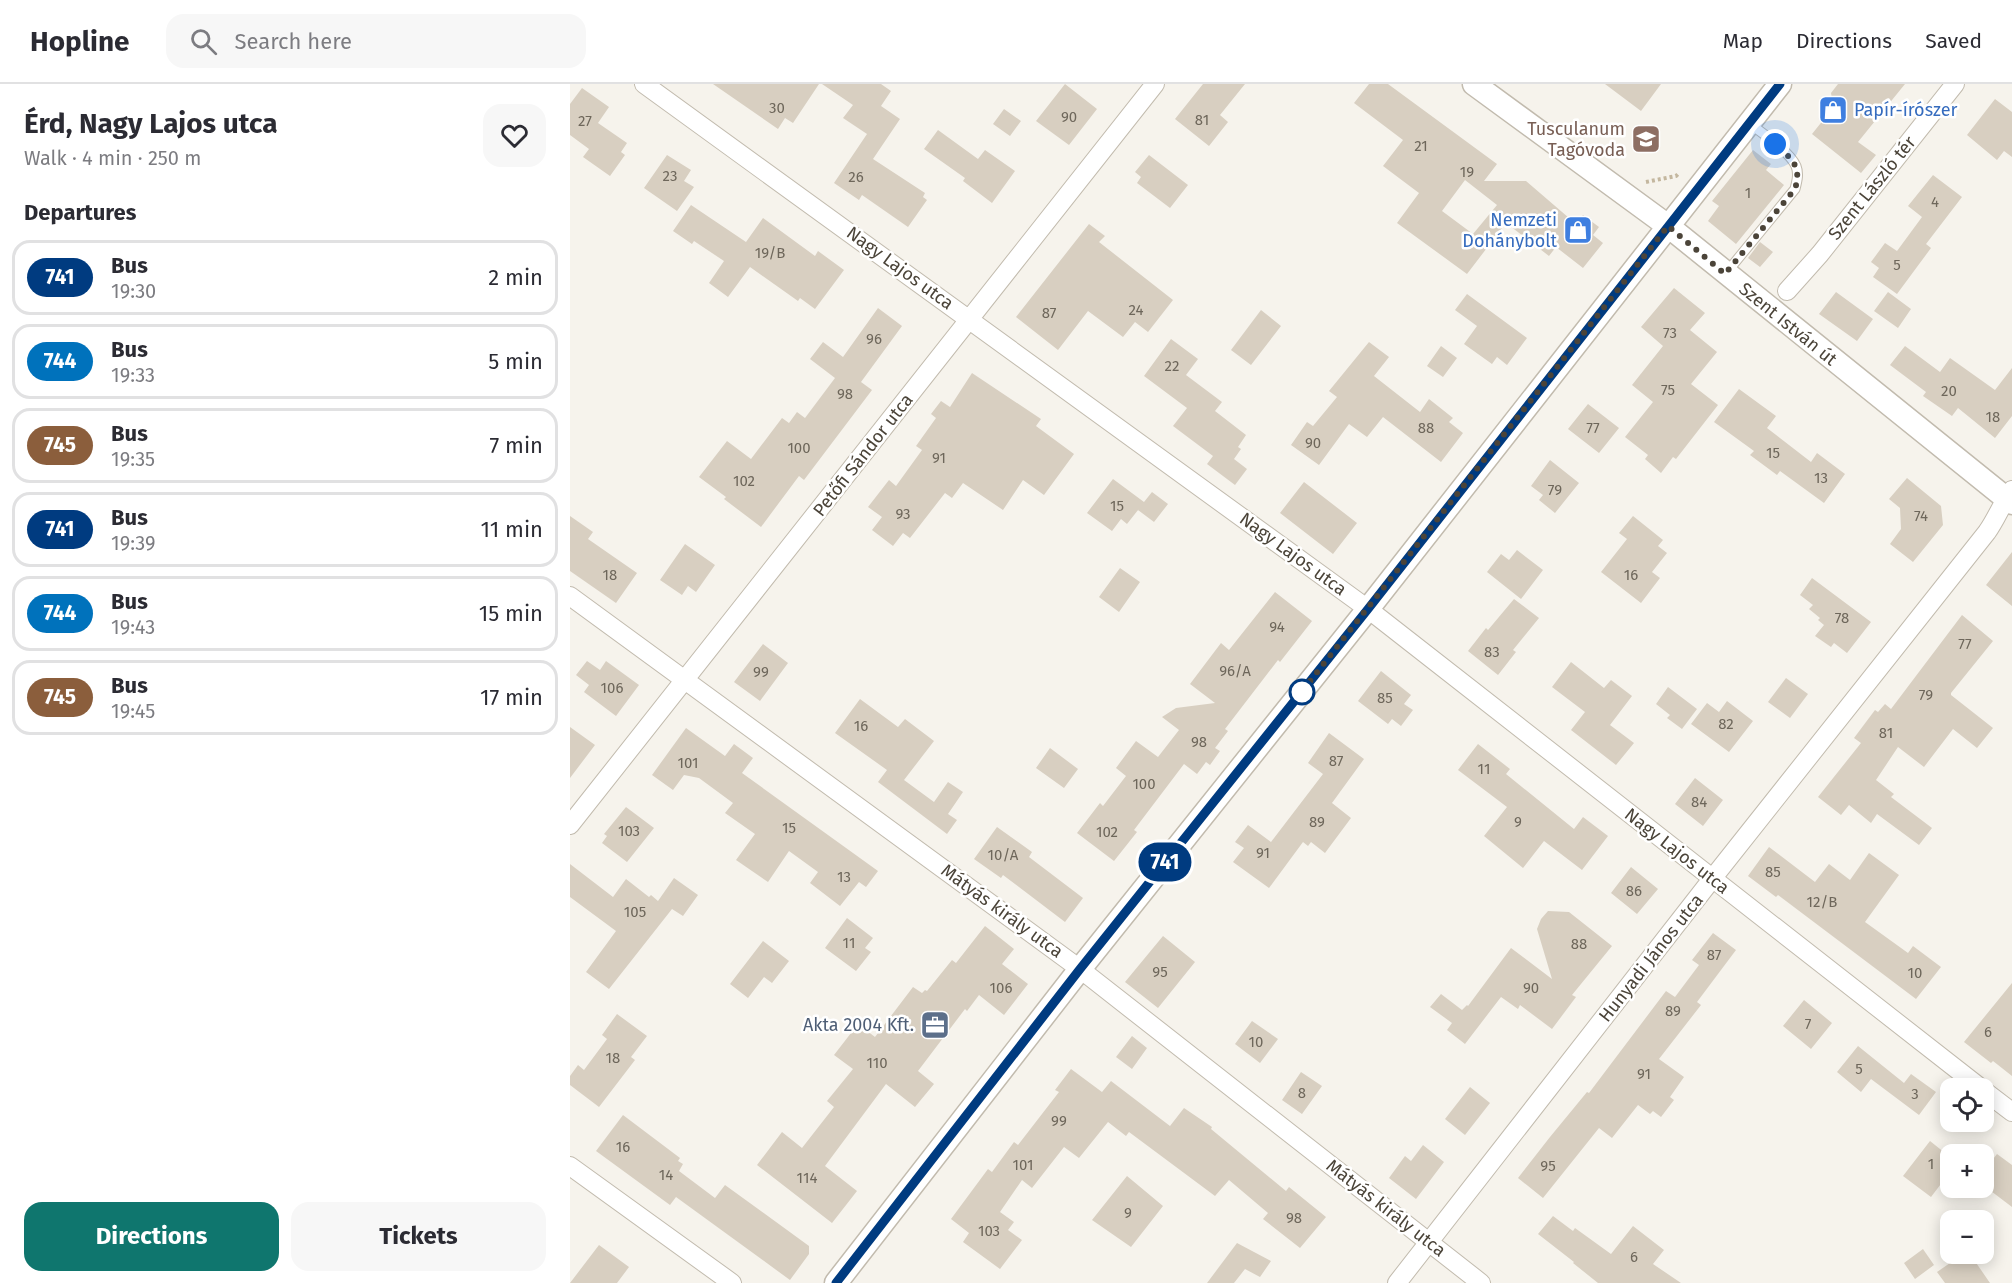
<!DOCTYPE html>
<html lang="en">
<head>
<meta charset="utf-8">
<style>
  body { margin:0; font-family:"Fira Sans",sans-serif; background:#f7f7f7; color:#2b2b33; height:100vh; display:flex; flex-direction:column; font-size:22px; white-space:nowrap }
  * { box-sizing:border-box; margin:0 }
  p { font-size:20px; color:#7c7c81 }
  .icon { flex:none; width:33px; height:33px; fill:none; stroke:currentColor; stroke-width:2; stroke-linecap:round; stroke-linejoin:round }
  .map { position:relative; flex:1; overflow:hidden }
  .details { display:flex; flex-direction:column; background:#fff; width:570px }
  .details>* { flex:none }
  .badge { padding:0 12px; border-radius:20px; font-size:21px; line-height:39px }
  .buttons { position:absolute; left:1370px; top:994px; display:grid; gap:12px }
  .buttons a { display:grid; place-items:center; width:54px; height:54px; border-radius:12px; background:#fff; box-shadow:0 3px 15px #0003; font-size:30px }
  .you { position:absolute; width:30px; height:30px; margin:-15px; border:4px solid #fff; border-radius:50%; background:#1a73e8; box-shadow:0 0 0 9px #1a73e833 }
  .map>.badge { position:absolute; translate:-50% -50%; box-shadow:0 0 0 3px #fff }
  h2 { padding:0 24px; font-size:22px; line-height:54px }
  .round { display:grid; place-items:center; flex:none; width:63px; height:63px; border-radius:18px; background:#f7f7f7 }
  .head { display:flex; align-items:center; justify-content:space-between; height:102px; padding:0 24px }
  h1 { font-size:28px; font-weight:700; line-height:45px }
  .button { display:flex; gap:12px; margin-top:auto; padding:12px 24px }
  .button a { flex:1; height:69px; border-radius:18px; background:#0f766e; color:#fff; font-size:24px; font-weight:700; line-height:69px; text-align:center }
  .button a+a { background:#f7f7f7; color:#2b2b33 }
  ul { padding:0; list-style:none }
  li { display:flex; align-items:center; gap:18px; height:75px; margin:0 12px 9px; padding:0 12px; border:3px solid #e1e1e2; border-radius:18px }
  li div { flex:1 }
  li b { display:block; font-size:22px }
  li em { font-style:normal }
  li .badge { min-width:66px; font-weight:700; text-align:center }
  header { display:flex; align-items:center; gap:36px; box-sizing:border-box; height:84px; padding:0 30px; background:#fff; border-bottom:2px solid #e1e1e2 }
  header strong { font-size:28px }
  nav { display:flex; gap:33px; margin-inline-start:auto; font-size:21px }
  .search { width:420px; height:54px; background:#f7f7f7; display:flex; align-items:center; gap:15px; box-sizing:border-box; padding:0 21px; border-radius:18px; color:#7c7c81; font-size:22px }
  main { display:flex; flex:1; min-height:0 }
  .map>svg:first-child { display:block }
  .building { fill:#d8cfc1; fill-rule:evenodd }
  .lines { fill:none; stroke-linecap:round; stroke-linejoin:round }
  .service-casing { stroke:#c2bbae; stroke-width:11 }
  .minor-casing { stroke:#c2bbae; stroke-width:20 }
  .tertiary-casing { stroke:#c2bbae; stroke-width:25 }
  .path { stroke:#c4b79f; stroke-width:4; stroke-dasharray:3 3; stroke-linecap:butt }
  .service { stroke:#fff; stroke-width:9 }
  .minor { stroke:#fff; stroke-width:18 }
  .tertiary { stroke:#fff; stroke-width:22 }
  .line-casing { stroke:#fff; stroke-width:14 }
  .line { stroke:#003b80; stroke-width:9 }
  .walk { stroke:#4b4439; stroke-width:6; stroke-dasharray:0 10.8 }
  .stop-dot { fill:#fff; stroke:#003b80; stroke-width:3 }
  .labels { text-anchor:middle; dominant-baseline:central; stroke-width:5; stroke-linejoin:round; paint-order:stroke }
  .number-label { font-size:15px; fill:#6e675b }
  .shop-label { font-size:18px; fill:#366cbe; stroke:#fff; text-anchor:start }
  .education-label { font-size:18px; fill:#785e54; stroke:#fff; text-anchor:end }
  .street-label { font-size:18px; fill:#4b4439; stroke:#fff }
  .service-label { font-size:18px; fill:#4e5e75; stroke:#fff; text-anchor:end }
</style>
</head>
<body>
<header>
<strong>Hopline</strong>
<div class="search"><svg class="icon" aria-label="search" viewBox="0 0 24 24"><circle cx="10" cy="10" r="6"/><path d="M15 15l6 6"/></svg>Search here</div>
<nav><a>Map</a><a>Directions</a><a>Saved</a></nav>
</header>
<main>
<section class="details">
<div class="head"><div><h1>Érd, Nagy Lajos utca</h1><p>Walk · 4 min · 250 m</p></div><a class="round"><svg class="icon" aria-label="heart" viewBox="0 0 24 24"><path d="M12 20l-8-8c-3-5 5-10 8-4 3-6 11-1 8 4z"/></svg></a></div>
<h2>Departures</h2>
<ul>
<li><span class="badge" style="background:#003b80;color:#fff">741</span><div><b>Bus</b><p>19:30</p></div><em>2 min</em></li>
<li><span class="badge" style="background:#0072bc;color:#fff">744</span><div><b>Bus</b><p>19:33</p></div><em>5 min</em></li>
<li><span class="badge" style="background:#8b5e3c;color:#fff">745</span><div><b>Bus</b><p>19:35</p></div><em>7 min</em></li>
<li><span class="badge" style="background:#003b80;color:#fff">741</span><div><b>Bus</b><p>19:39</p></div><em>11 min</em></li>
<li><span class="badge" style="background:#0072bc;color:#fff">744</span><div><b>Bus</b><p>19:43</p></div><em>15 min</em></li>
<li><span class="badge" style="background:#8b5e3c;color:#fff">745</span><div><b>Bus</b><p>19:45</p></div><em>17 min</em></li>
</ul>
<div class="button"><a>Directions</a><a>Tickets</a></div>
</section>
<div class="map">
<svg width="1442" height="1199" viewBox="0 0 1442 1199">
  <rect width="100%" height="100%" fill="#f6f3ec"/>
  <path class="building" d="M143 0H249L223 39 215 34 208 45Z
    M252 0H311L321 7 311 22 330 35 303 75 355 109 353 113 357 116 338 143 292 111 289 116 264 99 297 50 273 34 283 21Z
    M495 0 527 25 499 61 466 37Z
    M633 0H675L650 31 658 38 639 62 605 35Z
    M799 0H818L927 80 914 97H956L1006 140 1013 131 1029 143 1023 151 1033 159 1013 184 986 163 979 172 936 139 897 190 827 139 849 109 813 82 833 56 784 19ZM895 96 927 121 903 150 872 127Z
    M1035 0H1091L1071 27Z
    M1268 0H1335L1288 58 1306 71 1291 89 1242 50 1254 35 1253 27 1262 15 1261 9Z
    M12 4 39 23 28 39 57 59 51 68 55 71 40 92 13 73 19 65 0 51V20Z
    M1425 15 1442 28V73L1434 67 1427 76 1397 51Z
    M434 25 451 37 440 52 423 40Z
    M368 46 408 75 415 66 445 87 422 119 393 97 395 94 354 65Z
    M1183 66 1201 80 1196 86 1214 101 1166 160 1138 137 1149 122 1142 117Z
    M97 71 121 86 114 97 124 103 107 127 74 104Z
    M579 71 618 101 600 124 567 99 571 93 565 88Z
    M1363 91 1392 113 1356 160 1361 164 1327 210 1303 193 1309 184 1301 178 1315 159 1327 167 1352 133 1338 122Z
    M121 121 176 158 193 134 245 172 248 167 274 186 245 225 230 214 228 217 180 183 158 213 139 199 154 177 124 157 122 160 103 147Z
    M519 140 535 152 529 158 603 216 578 248 565 238 553 253 518 227 488 266 446 233Z
    M1190 158 1203 168 1190 183 1178 174Z
    M1104 204 1135 229 1120 246 1147 268 1121 300 1148 321 1106 375 1103 373 1091 389 1075 375 1078 371 1055 353 1083 318 1062 301 1093 262 1071 243Z
    M1266 208 1303 235 1287 257 1249 230Z
    M1318 208 1341 225 1328 244 1304 227Z
    M897 210 957 254 937 281 927 273 922 280 894 260 907 242 885 226Z
    M308 224 332 242 291 298 302 306 234 396 229 392 191 443 154 415 156 413 129 393 157 357 181 375 212 334 219 339 227 328 235 334 265 294 240 275 253 258 273 273Z
    M691 226 711 242 681 281 661 266Z
    M601 255 628 275 616 291 652 318 645 327 676 351 668 363 671 365 664 375 677 385 665 401 637 380 643 372 603 342 617 324 574 292Z
    M799 258 819 273 804 292 850 328 859 315 883 334 879 338 893 349 871 378 813 333 797 353 779 340 749 381 721 361 737 338 743 342 767 313 759 307Z
    M871 262 887 274 873 293 857 282Z
    M1335 262 1370 288 1380 274 1425 306 1442 284V332L1425 354 1388 324 1382 332 1353 312 1356 308 1320 281Z
    M402 289 471 335 466 342 504 370 474 411 453 396 433 426 393 399 382 414 375 409 340 454 333 449 323 462 302 446 312 433 298 423 319 396 326 402 352 366 346 362 366 334 361 330 371 317 380 323Z
    M1169 305 1206 332 1197 344 1241 378 1247 369 1275 390 1254 419 1210 387 1207 391 1180 371 1184 367 1144 338Z
    M1018 320 1049 344 1029 369 998 345Z
    M980 376 1009 399 985 429 969 416 973 411 961 402Z
    M1337 394 1371 422 1373 441 1343 478 1320 460 1331 445 1330 424 1319 415Z
    M543 395 574 418 582 408 598 420 584 438 568 426 572 421 557 440 551 435 542 447 517 429Z
    M734 398 787 439 763 470 710 429Z
    M0 432 23 448 18 455 67 489 46 519 0 487Z
    M1063 432 1093 456 1088 462 1097 469 1082 488 1090 494 1071 519 1031 488 1057 455 1049 449Z
    M115 460 145 481 126 508 118 502 112 511 90 496Z
    M947 466 973 486 951 515 917 488 931 470 939 476Z
    M1442 468V522L1416 501Z
    M550 484 570 498 549 528 529 513Z
    M1242 494 1301 538 1277 569 1264 559 1261 563 1245 552 1254 541 1248 536 1250 534 1239 525 1243 521 1230 511Z
    M705 508 742 537 710 578 708 576 655 645 658 647 645 664 650 667 640 681 636 678 627 690 614 680 564 746 567 748 544 777 507 749 530 719 533 722 556 692 546 684 566 657 588 673 609 646 592 633 606 624 645 619 620 600 651 559 659 566Z
    M944 515 969 534 943 566 946 568 928 591 898 567 916 544 918 546Z
    M1392 531 1423 557 1381 609V611L1423 644 1407 664 1383 645 1354 683 1328 663 1306 696 1324 710 1321 713 1362 744 1349 761 1307 730 1301 739 1279 721 1271 731 1248 713 1291 659 1284 654 1305 626 1308 628 1315 620 1321 625Z
    M193 560 218 579 190 617 164 598Z
    M17 577 30 586 36 577 69 601 46 632 14 608 19 601 6 591Z
    M1001 578 1034 604 1041 596 1062 612 1040 641 1064 659 1046 681 1001 646 1015 628 982 603Z
    M811 587 841 611 834 620 843 626 831 642 822 635 818 640 788 617Z
    M1216 594 1238 610 1220 634 1198 618Z
    M1098 603 1127 625 1112 645 1097 634 1100 631 1086 620Z
    M290 615 328 643 335 635 364 657 334 696 364 718 378 698 393 708 378 730 387 736 377 750 308 698 317 686 265 649Z
    M1157 617 1183 637 1159 668 1121 640 1137 619 1149 628Z
    M0 643 25 661 0 694Z
    M116 644 155 672 164 660 183 674 172 689 308 787 296 803 289 798 270 822 240 799 248 788 219 767 198 798 166 776 185 750 155 729 163 719 129 694 114 691 103 706 82 691Z
    M759 649 794 675 762 719 781 734 755 769 741 758 738 762 733 758 699 804 663 778 674 764 665 758 678 741 701 758 753 690 738 679Z
    M908 660 940 685 936 690 1004 745 1013 733 1038 752 1012 786 974 757 953 784 914 752 937 723 888 686Z
    M480 664 508 685 494 704 466 684Z
    M1125 694 1153 716 1133 742 1105 720Z
    M56 723 84 744 57 778 32 759 37 752 34 750Z
    M427 743 462 768 459 773 513 814 495 838 433 791 431 794 404 775Z
    M1199 763 1245 798 1259 780 1280 796 1299 769 1329 791 1295 838 1338 869 1343 862 1371 883 1346 915 1208 811 1206 813 1178 792Z
    M0 780 43 813 56 795 79 813 81 811 88 817 104 794 128 811 113 832 102 825 39 905 16 888 46 847 0 813Z
    M1061 783 1088 805 1067 830 1041 809Z
    M978 827 999 828 1042 862 1002 911 1006 913 982 945 950 921 948 925 931 913 895 960 877 946 882 939 860 923 871 910 892 926 897 921 898 922 941 864 982 895 967 845 971 835Z
    M277 834 303 854 295 864 301 868 286 887 255 864Z
    M415 842 444 865 432 880 458 900 434 931 409 911 397 927 395 925 348 987 364 1000 345 1023 316 1000 255 1082 287 1107 262 1139 187 1081 212 1048 232 1064 264 1023 257 1017 283 985 264 971 288 940 305 953 343 903 352 909 355 906 357 907 382 876 386 879Z
    M1143 849 1166 866 1127 918 1131 921 1089 975 1114 993 1100 1013 1104 1016 1091 1033 1083 1027 1080 1030 1068 1021 1042 1054 1029 1044 973 1114 948 1094 980 1053 1017 1008 1019 1009 1096 907 1105 913 1129 881 1122 876Z
    M593 852 625 878 588 924 555 898Z
    M193 857 219 877 202 899 194 893 178 914 160 900Z
    M1442 899V992L1423 977 1421 979 1394 958Z
    M1234 916 1262 939 1241 965 1213 942Z
    M47 930 77 952 61 973 65 976 29 1023 0 1001V992L8 981 14 986 37 955 32 951Z
    M682 937 708 955 690 979 665 960Z
    M562 952 577 964 562 985 546 973Z
    M1288 962 1334 999 1341 990 1366 1008 1349 1031 1301 995 1291 1008 1267 988Z
    M501 985 532 1008 541 997 600 1042 614 1024 642 1043 641 1045 716 1107 719 1103 756 1133 730 1164 693 1135 698 1129 659 1096 645 1112 559 1048 556 1052 538 1038 509 1074 494 1063 462 1104 452 1096 430 1128 444 1138 438 1146 452 1156 430 1185 393 1158 399 1149 381 1135 418 1085 422 1088 444 1058 448 1061 489 1008 485 1006Z
    M731 988 752 1002 732 1030 712 1016Z
    M900 1003 920 1019 895 1051 875 1035Z
    M53 1031 110 1074 108 1077 113 1080 109 1087 145 1114 155 1101 239 1162V1170L220 1196 106 1113 100 1121 26 1067Z
    M1360 1057 1380 1073V1088L1361 1113 1333 1092Z
    M853 1061 874 1078 846 1115 819 1094 835 1072 841 1077Z
    M1427 1070 1442 1081V1123L1413 1101V1088Z
    M557 1092 593 1122 561 1163 522 1136Z
    M983 1132 1003 1147 1005 1144 1041 1170 1063 1142 1094 1166 1083 1180 1111 1199H1028L1003 1179 1004 1178 968 1150Z
    M667 1159 701 1177 690 1193 675 1185 664 1199H637Z
    M29 1161 59 1183 47 1199H0Z
    M1353 1165 1364 1181 1345 1195 1334 1179Z
    M1393 1170H1400L1420 1199H1375L1367 1188Z"/>
  <g class="lines">
    <g class="service-casing">
      <path id="service" d="M1157 188 1225 105C1227 97 1229 90 1226 82 1219 67 1192 49 1179 39"/>
    </g>
    <g class="minor-casing">
      <path id="minor" d="M74 0 798 525 1412 1005
        M1217 207 1250 170 1385 0
        M0 512 510 885 911 1199
        M0 741 585 0
        M1413 1006 1442 1028
        M0 1082 162 1199
        M827 1199 1142 795 1417 448C1427 434 1432 419 1442 406"/>
    </g>
    <g class="tertiary-casing">
      <path id="tertiary" d="M904 0 1098 142 1442 419
        M266 1199 510 885 798 525 1210 0"/>
    </g>
    <path class="path" d="M1076 98 1106 92 1109 89"/>
    <use href="#service" class="service"/>
    <use href="#minor" class="minor"/>
    <use href="#tertiary" class="tertiary"/>
  </g>
  <g class="lines">
    <g class="line-casing">
      <path id="line" d="M266 1199 510 885 798 525 1210 0"/>
    </g>
    <use href="#line" class="line"/>
    <path class="walk" d="M732 608 726 615 1098 142 1155 190 1225 105C1232 82 1222 75 1205 60"/>
  </g>
  <defs>
    <g id="shop-square" transform="scale(1.5)"><rect x="-9" y="-9" width="18" height="18" rx="4" fill="#3f7fe0" stroke="#fff"/><path d="M-5-2.5h2.3a2.7 3.5 0 0 1 5.4 0H5L5.5 6h-11ZM-1.5-2.5h3a1.5 2.3 0 0 0-3 0Z" fill="#fff"/></g>
    <g id="school-square" transform="scale(1.5)"><rect x="-9" y="-9" width="18" height="18" rx="4" fill="#8d6e63" stroke="#fff"/><path d="M0-5L7-2L0 1L-7-2ZM-4 1L0 2.5L4 1V4Q0 6-4 4Z" fill="#fff"/></g>
    <g id="office-square" transform="scale(1.5)"><rect x="-9" y="-9" width="18" height="18" rx="4" fill="#5c6f8a" stroke="#fff"/><path d="M-6-3h4V-5.5h4V-3h4V5H-6ZM-1-4.5V-3h2v-1.5ZM-6 0V1H6V0Z" fill="#fff"/></g>
  </defs>
  <g fill-rule="evenodd">
    <use href="#shop-square" x="1263" y="26"/>
    <use href="#school-square" x="1076" y="55"/>
    <use href="#shop-square" x="1008" y="146"/>
    <use href="#office-square" x="365" y="941"/>
  </g>
  <circle class="stop-dot" cx="732" cy="608" r="12"/>
  <g class="labels">
    <g class="number-label">
      <text x="207" y="24">30</text>
      <text x="499" y="33">90</text>
      <text x="632" y="36">81</text>
      <text x="15" y="37">27</text>
      <text x="851" y="62">21</text>
      <text x="897" y="88">19</text>
      <text x="100" y="92">23</text>
      <text x="286" y="93">26</text>
      <text x="1178" y="109">1</text>
      <text x="1365" y="118">4</text>
      <text x="200" y="169">19/B</text>
      <text x="1327" y="181">5</text>
      <text x="566" y="226">24</text>
      <text x="479" y="229">87</text>
      <text x="1100" y="249">73</text>
      <text x="304" y="255">96</text>
      <text x="602" y="282">22</text>
      <text x="1098" y="306">75</text>
      <text x="1379" y="307">20</text>
      <text x="275" y="310">98</text>
      <text x="1423" y="333">18</text>
      <text x="856" y="344">88</text>
      <text x="1023" y="344">77</text>
      <text x="743" y="359">90</text>
      <text x="229" y="364">100</text>
      <text x="1203" y="369">15</text>
      <text x="369" y="374">91</text>
      <text x="1251" y="394">13</text>
      <text x="174" y="397">102</text>
      <text x="985" y="406">79</text>
      <text x="547" y="422">15</text>
      <text x="333" y="430">93</text>
      <text x="1351" y="432">74</text>
      <text x="40" y="491">18</text>
      <text x="1061" y="491">16</text>
      <text x="1272" y="534">78</text>
      <text x="707" y="543">94</text>
      <text x="1395" y="560">77</text>
      <text x="922" y="568">83</text>
      <text x="665" y="587">96/A</text>
      <text x="191" y="588">99</text>
      <text x="42" y="604">106</text>
      <text x="1356" y="611">79</text>
      <text x="815" y="614">85</text>
      <text x="1156" y="640">82</text>
      <text x="291" y="642">16</text>
      <text x="1316" y="649">81</text>
      <text x="629" y="658">98</text>
      <text x="766" y="677">87</text>
      <text x="118" y="679">101</text>
      <text x="914" y="685">11</text>
      <text x="574" y="700">100</text>
      <text x="1129" y="718">84</text>
      <text x="747" y="738">89</text>
      <text x="948" y="738">9</text>
      <text x="219" y="744">15</text>
      <text x="59" y="747">103</text>
      <text x="537" y="748">102</text>
      <text x="693" y="769">91</text>
      <text x="433" y="771">10/A</text>
      <text x="1203" y="788">85</text>
      <text x="274" y="793">13</text>
      <text x="1064" y="807">86</text>
      <text x="1252" y="818">12/B</text>
      <text x="65" y="828">105</text>
      <text x="279" y="859">11</text>
      <text x="1009" y="860">88</text>
      <text x="1144" y="871">87</text>
      <text x="590" y="888">95</text>
      <text x="1345" y="889">10</text>
      <text x="431" y="904">106</text>
      <text x="961" y="904">90</text>
      <text x="1103" y="927">89</text>
      <text x="1238" y="940">7</text>
      <text x="1418" y="948">6</text>
      <text x="686" y="958">10</text>
      <text x="43" y="974">18</text>
      <text x="307" y="979">110</text>
      <text x="1289" y="985">5</text>
      <text x="1074" y="990">91</text>
      <text x="732" y="1009">8</text>
      <text x="1345" y="1010">3</text>
      <text x="489" y="1037">99</text>
      <text x="53" y="1063">16</text>
      <text x="1361" y="1080">1</text>
      <text x="453" y="1081">101</text>
      <text x="978" y="1082">95</text>
      <text x="96" y="1091">14</text>
      <text x="237" y="1094">114</text>
      <text x="558" y="1129">9</text>
      <text x="724" y="1134">98</text>
      <text x="419" y="1147">103</text>
      <text x="1064" y="1173">6</text>
    </g>
    <g class="shop-label">
      <text x="1284" y="26">Papír-írószer</text>
      <text x="987" y="136" text-anchor="end">Nemzeti<tspan x="987" dy="21">Dohánybolt</tspan></text>
    </g>
    <g class="education-label">
      <text x="1055" y="45">Tusculanum<tspan x="1055" dy="21">Tagóvoda</tspan></text>
    </g>
    <g class="street-label">
      <text transform="translate(1302 104) rotate(-51)">Szent László tér</text>
      <text transform="translate(330 184) rotate(36)">Nagy Lajos utca</text>
      <text transform="translate(1218 240) rotate(39)">Szent István út</text>
      <text transform="translate(293 371) rotate(-52)">Petőfi Sándor utca</text>
      <text transform="translate(723 470) rotate(36)">Nagy Lajos utca</text>
      <text transform="translate(1107 767) rotate(38)">Nagy Lajos utca</text>
      <text transform="translate(432 827) rotate(36)">Mátyás király utca</text>
      <text transform="translate(1081 874) rotate(-52)">Hunyadi János utca</text>
      <text transform="translate(816 1124) rotate(38)">Mátyás király utca</text>
    </g>
    <g class="service-label">
      <text x="344" y="941">Akta 2004 Kft.</text>
    </g>
  </g>
</svg>
<div class="buttons">
<a><svg class="icon" aria-label="locate" viewBox="0 0 24 24"><circle cx="12" cy="12" r="6"/><path d="M12 2v4M12 18v4M2 12h4M18 12h4"/></svg></a>
<a>+</a>
<a>−</a>
</div>
<div class="you" style="left:1205px;top:60px"></div>
<b class="badge" style="left:595px;top:778px;background:#003b80;color:#fff">741</b>
</div>
</main>
</body>
</html>
